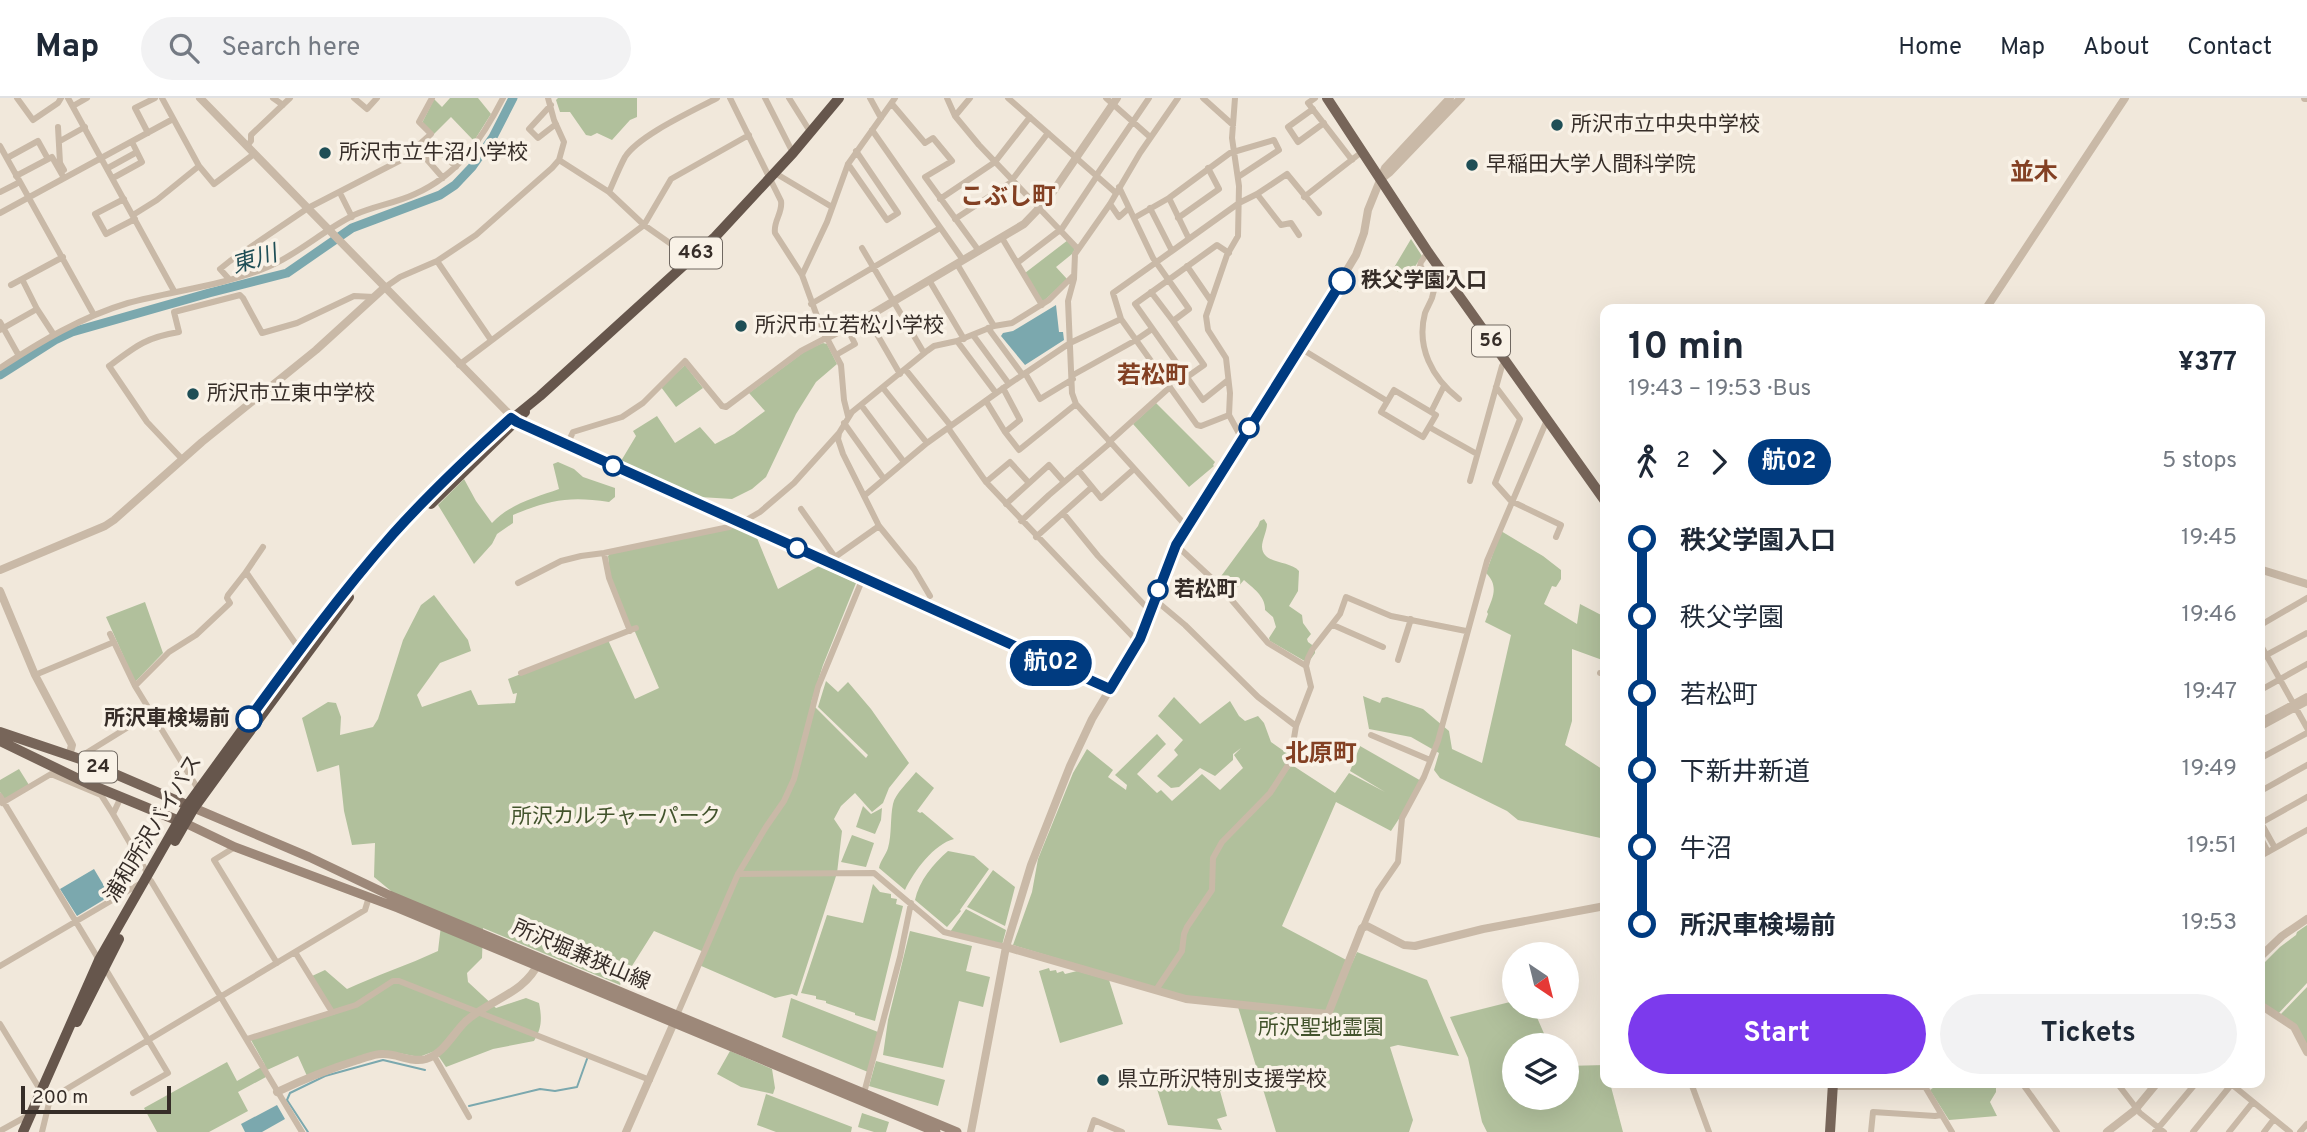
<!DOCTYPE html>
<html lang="en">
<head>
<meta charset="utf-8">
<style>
  body { margin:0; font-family:Overpass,"Noto Sans JP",sans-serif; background:#f2f2f3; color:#1f2937; height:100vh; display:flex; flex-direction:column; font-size:26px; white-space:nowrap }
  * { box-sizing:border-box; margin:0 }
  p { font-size:23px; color:#747a83 }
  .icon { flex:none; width:38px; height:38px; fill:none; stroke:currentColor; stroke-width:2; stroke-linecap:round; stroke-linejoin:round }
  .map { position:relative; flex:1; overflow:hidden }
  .side { position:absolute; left:1600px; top:206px; width:665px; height:784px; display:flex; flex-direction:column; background:#fff; border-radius:14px; box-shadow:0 7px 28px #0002 }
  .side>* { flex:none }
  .badge { padding:0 14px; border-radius:23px; font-size:24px; line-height:46px }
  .needle { width:46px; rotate:145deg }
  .tools { position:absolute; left:1502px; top:844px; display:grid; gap:14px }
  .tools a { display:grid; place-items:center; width:77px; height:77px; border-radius:50%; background:#fff; box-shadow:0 7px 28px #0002; font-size:35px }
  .scale { position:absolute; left:21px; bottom:18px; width:150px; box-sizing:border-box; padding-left:7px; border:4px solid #362d28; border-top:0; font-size:19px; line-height:24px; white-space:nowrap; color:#362d28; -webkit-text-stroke:5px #f9f2e7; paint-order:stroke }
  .map>.badge { position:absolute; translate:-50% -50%; box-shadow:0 0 0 4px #fff }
  .legs { display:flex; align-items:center; gap:10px; height:77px; padding:0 28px; font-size:23px }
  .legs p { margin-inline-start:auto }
  .summary { display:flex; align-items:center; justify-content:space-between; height:119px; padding:0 28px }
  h1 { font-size:38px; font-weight:700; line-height:52px }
  .action { display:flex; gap:14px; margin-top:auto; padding:14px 28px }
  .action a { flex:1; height:80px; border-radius:42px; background:#7c3aed; color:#fff; font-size:28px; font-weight:700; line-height:80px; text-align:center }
  .action a+a { background:#f2f2f3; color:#1f2937 }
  ul { padding:0 28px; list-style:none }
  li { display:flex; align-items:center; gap:24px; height:77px; font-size:26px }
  li i { display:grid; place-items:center; width:10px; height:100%; margin:0 9px; background:currentColor }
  li i::after { content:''; width:18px; height:18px; margin:-9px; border:5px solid; border-radius:50%; background:#fff }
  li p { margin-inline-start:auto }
  li:first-child i { background:linear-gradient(#0000 50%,currentColor 0) }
  li:last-child i { background:linear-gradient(currentColor 50%,#0000 0) }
  header { display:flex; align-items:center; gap:42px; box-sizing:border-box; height:98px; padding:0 35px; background:#fff; border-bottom:2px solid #e0e1e3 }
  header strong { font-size:33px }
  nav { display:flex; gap:38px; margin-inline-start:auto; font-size:24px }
  .search { width:490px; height:63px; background:#f2f2f3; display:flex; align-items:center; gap:18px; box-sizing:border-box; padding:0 24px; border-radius:38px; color:#747a83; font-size:26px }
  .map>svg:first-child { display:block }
  .green { fill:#b1c09c }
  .water { fill:#7ba8ae }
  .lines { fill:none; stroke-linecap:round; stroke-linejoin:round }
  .stream { stroke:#7ba8ae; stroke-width:2 }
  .river { stroke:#7ba8ae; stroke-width:9 }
  .minor { stroke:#c9b9a7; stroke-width:6 }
  .tertiary { stroke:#c9b9a7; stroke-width:8 }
  .secondary { stroke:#9d8879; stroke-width:9 }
  .primary { stroke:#776559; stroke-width:10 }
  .trunk { stroke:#66564c; stroke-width:10 }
  .line-1-casing { stroke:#fff; stroke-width:16 }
  .line-1 { stroke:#003b80; stroke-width:10 }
  .poi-dot { fill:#1e4e56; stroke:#f9f2e7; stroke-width:2.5 }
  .stop-1-dot { fill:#fff; stroke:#003b80; stroke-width:3.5 }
  .labels { text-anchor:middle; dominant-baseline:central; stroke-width:7; stroke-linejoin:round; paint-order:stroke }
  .shield { fill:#f9f2e7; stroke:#706861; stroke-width:2 }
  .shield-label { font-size:19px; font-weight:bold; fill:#362d28 }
  .poi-label { font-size:21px; fill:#362d28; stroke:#f9f2e7; text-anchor:start }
  .stop-label { font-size:21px; font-weight:bold; fill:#362d28; stroke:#f9f2e7; text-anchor:start }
  .park-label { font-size:21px; fill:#42532c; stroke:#f9f2e7 }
  .street-label { font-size:21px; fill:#362d28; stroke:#f9f2e7 }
  .water-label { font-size:23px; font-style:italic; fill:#1e4e56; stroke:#f9f2e7 }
  .quarter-label { font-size:24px; font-weight:bold; fill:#834023; stroke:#f9f2e7 }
</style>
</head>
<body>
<header>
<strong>Map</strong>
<div class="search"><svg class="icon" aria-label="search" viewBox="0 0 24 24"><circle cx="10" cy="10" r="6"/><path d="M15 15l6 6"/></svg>Search here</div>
<nav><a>Home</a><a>Map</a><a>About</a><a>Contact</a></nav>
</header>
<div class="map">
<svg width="2307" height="1034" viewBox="0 0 2307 1034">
  <rect width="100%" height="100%" fill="#f1e8db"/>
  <path class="green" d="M450 0H478L491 16 474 43 451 19 434 36 422 25 434 1 442 9Z
    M558 0H637V19L630 22 612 42 597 35 591 38 586 37 570 14H560L556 2Z
    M1411 141 1422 158 1398 194 1386 183Z
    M1068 142 1075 151 1072 156 1056 169 1067 181 1043 204 1025 175Z
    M823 245 827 246 837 266 816 284 796 316 766 379 752 391 732 401 700 399 621 363 636 338 633 333 657 318 675 345 700 329 715 346 734 336 765 313 749 295 808 251Z
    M685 267 703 290 676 309 661 289Z
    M1156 305 1215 364 1213 367 1214 368 1189 389 1133 326Z
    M558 364 574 371 583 379 615 390V399L609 404C569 398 549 402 513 417V425L497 436 492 446 474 466 438 407 464 381 476 403 492 425C509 406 537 399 559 391L553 366Z
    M1264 421 1267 426C1267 433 1262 442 1262 449 1263 467 1290 462 1299 473L1298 493 1289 508 1302 517 1303 525 1311 536 1307 541 1308 544 1315 549V555L1308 565 1270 543 1269 540 1276 529 1273 519 1265 512C1266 499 1253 490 1244 482L1236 491 1230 494 1219 481 1258 428 1260 423Z
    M734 429 757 440 778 491 819 468 856 485 823 567 811 605 866 660 868 657 818 609 826 583 838 594 848 584 871 611 909 665 889 690 883 705 872 714 855 695 841 708 834 721 842 733 837 775 797 898 792 896 775 900 699 867 704 854 654 833 620 887 483 830 482 860 467 875 468 884 496 910 526 900 539 905C542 920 542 930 534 943L493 951 446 969 435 953 419 959 388 953 307 978 298 958 267 972 266 979 238 994 248 1013 209 1034H157L144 1010 227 964 237 983 265 967 251 942 335 916 312 878 325 872 347 891C377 877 408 867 438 853L442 819 389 797 391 793 374 779 375 745 352 747 344 713 339 667 317 674 302 620 328 604 336 605 341 619 340 637 373 629 378 621 403 542 421 507 434 497 468 542 471 553 440 565 417 597 422 609 471 592 478 607 515 605 517 595 513 596 508 581 608 542 635 601 659 590 635 534 631 530 610 478 608 458 610 456Z
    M1501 433 1543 458 1561 472V481L1556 489 1552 488 1544 506 1577 526 1580 506 1605 519V563L1572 551V623L1565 647 1605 673V741L1518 722 1507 713 1440 680 1434 672 1439 655 1411 639 1369 631 1363 598 1380 605 1382 600 1387 599 1423 611 1449 633 1452 651 1482 665 1511 537 1485 524 1488 516 1487 514C1493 499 1499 488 1486 475Z
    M145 504 163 555 135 584 106 519Z
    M1174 599 1200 626 1230 603 1239 618 1245 623 1258 618 1264 625 1271 644 1288 656 1287 664 1280 681 1292 667 1335 695 1349 675 1385 694 1350 673 1360 648 1423 684 1391 733 1336 704 1282 828 1352 865 1357 854 1427 882 1459 958 1398 947 1390 949 1413 1022 1409 1034H1276L1238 909 1192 901 1013 847 1032 794 1038 761 1073 675 1087 651 1113 672 1108 679 1126 692 1127 687 1115 677 1157 636 1166 646 1137 676 1157 695 1161 692 1172 703 1202 676 1220 692 1243 670 1234 657 1241 650 1233 656V662L1215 678 1200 670 1179 689 1171 690 1157 678 1178 657 1174 652 1183 642 1158 618Z
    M19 671 29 687 4 702 0 694V682Z
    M916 674 934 690 917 713 920 715 922 714 954 741C934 746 914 773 905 792L879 770C880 763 886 757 888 750 892 736 890 720 893 706 895 696 909 683 916 674Z
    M863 708 871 716 882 710 881 722 875 736 856 729Z
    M852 737 874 745 866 769 841 764Z
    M948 753 974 758 989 771 960 812 961 813 947 829 915 802C919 783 933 766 948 753Z
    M993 772 1015 789 1005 828 967 809Z
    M873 786 880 794 891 796V800L897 801 896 806 903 808 875 923 855 917V915L826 905V903L816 901V898L801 895 827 817 863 825Z
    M966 811 1006 832 1002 847 950 834Z
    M2307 827V885L2278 916 2259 903V870L2280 849 2296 837 2297 834Z
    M910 833 972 848 966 873 990 879 983 909 959 903 943 970 883 957 888 922Z
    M1049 870 1050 873 1056 872 1057 875 1063 873 1065 876 1077 873 1109 882 1123 926 1060 945 1039 873Z
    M2307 889V948L2280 917Z
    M791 900 878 934 868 974 782 939Z
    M1514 903V908H1532L1549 947H1514V999H1566V968L1605 967V985H1610L1623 1034H1487L1482 1024 1468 960 1450 919Z
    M730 953 772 971 775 990 773 996 741 989 717 976Z
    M876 963 945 982 938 1008 869 988Z
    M1151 971 1227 983 1229 989 1220 993 1227 1018 1217 1021 1222 1032 1168 1027Z
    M1940 985H1996V994L1990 1004 1997 1018 1949 1022 1930 992Z
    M766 996 852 1029 851 1034H776L757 1027Z
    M862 1015 889 1024 886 1034H874L858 1029Z"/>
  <path class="water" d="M1056 207 1059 234H1063L1064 242 1025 267 1001 238 1003 235 1013 233Z
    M94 771 110 798 77 818 60 791Z
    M277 1007 285 1021 262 1034H245L241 1026Z"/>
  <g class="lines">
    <path class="stream" d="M469 1008 540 991 555 993 577 989 587 961
      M308 1034 287 1002 290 995 325 978 383 962 425 972"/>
    <path class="river" d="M0 277 55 242 72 234 209 195 287 175 352 130 440 97 455 87 472 69 493 39 513 0"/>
    <path class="minor" d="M17 0 33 22 58 5 61 0
      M68 0 174 193
      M162 0 199 68 214 86 254 56
      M273 0 283 7
      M354 0 367 11 377 0
      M730 0 781 103C783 115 773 123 775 135L802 177 821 229 841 267 844 302 848 318
      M765 0 793 55
      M789 0 811 35
      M870 0 881 20
      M947 0 955 18 979 47 1078 151
      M1008 0 1116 95
      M1106 0 1150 39
      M1178 0 1140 55 1110 106 1075 156 1074 181 1068 203 1072 295 1076 306 1187 429
      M1203 0 1233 27
      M1235 0 1232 40 1239 88 1238 138 1227 157 1206 218 1208 232 1226 260 1230 295 1229 317 1242 341
      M1315 0 1308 5 1352 62
      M892 6 925 45 933 40 952 63 925 79 979 153
      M551 7 529 31 538 40 556 26
      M73 8 87 0
      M1313 11 1288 29 1298 44 1324 25
      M955 18 970 0
      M58 29 60 65 64 72
      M872 32 963 162
      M148 35 135 10 155 0
      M427 40 456 69
      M60 43 85 29
      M0 48 94 217
      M247 48 251 43V37L290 0
      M416 49 443 80
      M7 60 38 43 48 61
      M559 62 609 94 644 127 691 160
      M848 66 887 122 898 115 856 53
      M108 70 137 54
      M775 75 832 109
      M16 78 52 59 64 80
      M1096 78 1149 0
      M113 80 142 64 132 44
      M1012 82 1048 35
      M1119 89 1153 160 1189 211 1173 223 1151 194
      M0 94 16 86
      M609 94C614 83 619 70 625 59 639 37 693 13 717 0
      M340 95 352 119
      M1257 96 1281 127 1291 125 1299 137
      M1304 99 1363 53
      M1169 100 1189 141
      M124 101 95 116 106 136 135 121
      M940 101 995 64 1030 19
      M1110 106 1119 119 1129 110
      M1150 110 1172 153 1239 105 1257 96 1287 76 1319 115
      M0 115 173 21
      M133 117 157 102 199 68
      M1134 120 1169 100 1230 55 1274 42 1279 52 1238 79
      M1178 120 1219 91 1208 70
      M955 121 1013 83
      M1061 132 1097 78
      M1002 140 1042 207
      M862 150 924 255
      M1428 154 1421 164 1420 168 1435 185
      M437 163 491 242
      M1017 165 1060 132
      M957 166 994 228
      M1187 168 1211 203
      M802 177 827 124 848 66 895 0
      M1445 178C1435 185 1435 188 1432 200 1430 205 1427 210 1425 215 1416 249 1432 280 1459 301
      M22 181 37 211 54 237
      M229 181 220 171 230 163 308 110 403 61 431 36 419 24 432 0
      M929 182 964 241
      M11 187 63 159
      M384 190 400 179 437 163 476 137 552 70 559 62 564 44 554 22 548 0
      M811 206 940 130
      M867 219 900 276
      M1121 221 1113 195 1172 153
      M1173 223 1204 267 1187 279
      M0 224 19 258
      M988 230 1022 276
      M0 232 37 211
      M973 237 1009 286
      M957 243 996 295
      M1300 250 1387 303
      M836 257 855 246 847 230
      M459 267 644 127 671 81 749 37
      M0 270C40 244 81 219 128 205 172 193 220 188 263 171 296 158 322 133 354 117 374 108 396 105 415 96 458 77 482 41 503 0
      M905 271 951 328
      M1025 275 1040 301 1073 281
      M1073 277 1136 242 1197 327 1201 328 1229 317
      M1228 282 1203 302 1135 206 1217 147 1229 155
      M1496 289 1520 321 1495 385 1511 403 1561 427 1556 439
      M883 290 927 345
      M1003 290 1020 322 1005 334
      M1394 292 1436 317 1423 339 1381 314Z
      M986 303 1005 334 1019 352 1076 306
      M861 307 904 364
      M1431 314 1444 288
      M844 325 884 381
      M1429 329 1477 356
      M948 330 986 384 1138 544
      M839 335 838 341 843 356 879 428 914 471 930 498
      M1109 344 1170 289
      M567 347 573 334 622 319 643 305 685 263 722 308 726 309 801 253 826 240
      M182 361 147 324 109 268 112 266C137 247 148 239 179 234L174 214 240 197 243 200 262 235 297 225 354 198 374 199
      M1078 372 1101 400 1134 371
      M1470 383 1502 268 1505 264
      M986 384 1010 364 1029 385
      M864 398 927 345 1009 286 1070 245 1121 221 1136 242 1152 231
      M1006 406 1049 367 1064 384
      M801 411 835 459
      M1063 415 1098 458 1151 514
      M1021 423 1049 397 1110 345
      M741 425 760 414 794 385 839 335 852 314 927 253 934 248 957 243 994 228 1012 225 1049 202 1074 177
      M1036 439 1092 389
      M1176 447 1218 486 1268 545 1306 568
      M263 449 246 474 300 552
      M604 455 609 480 630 533
      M828 464 879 428
      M518 485 561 463 581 458 604 455 729 429 737 423
      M1154 501 1185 527 1258 599 1296 628
      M1333 527 1383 549
      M2259 528 2307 500
      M110 536 135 588
      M2259 544 2307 630
      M2259 561 2307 535
      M1398 562 1411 521
      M521 575 636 530
      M1600 575 1605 576
      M35 577 114 544
      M2259 593 2307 566
      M2259 624 2307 598
      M2259 630 2307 604
      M1371 637 1430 662
      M80 661 83 657 151 615
      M2259 661 2307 635
      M198 691 135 588 169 554 196 537 230 505 227 500 228 497 246 474
      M2259 694 2307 667
      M0 698 99 862
      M121 699 113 716 148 776
      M2 705 51 676 101 697 113 716
      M2260 723 2275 750
      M2261 725 2307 699
      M2259 737 2268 754
      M235 749 214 762 277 865
      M2259 759 2307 732
      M738 776 874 775 944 834 1006 849
      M151 783 302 1034
      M1363 829 1378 793 1398 764 1402 720 1424 679 1438 643 1487 463 1547 322
      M295 854 332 914
      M0 868 143 784
      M105 870 168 975 133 995
      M1156 892 1182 853 1184 836 1187 829 1212 792 1213 760 1222 744 1270 695 1290 664 1296 628 1311 589 1306 568 1308 560 1312 552 1340 516 1346 499 1391 518 1466 533
      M677 917 738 776 766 729 784 703 794 681 818 589 863 480
      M0 926 44 998 50 1001 365 812 369 799
      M247 941 356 907 393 883H399L650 982
      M434 958 469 1019
      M1691 985 1709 1034
      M2022 985 2057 1034
      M2117 985 2140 1015 2164 1034
      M2230 985 2290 1034
      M1924 987 1952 1034
      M1833 989H1925
      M864 995 900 859 911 805
      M0 1033 29 1017
      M42 1034 50 1001
      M1090 1034 1094 1022 1122 1034
      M1871 1034 1873 1014 1935 1018 1942 1017
      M2155 1034 2196 985
      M2193 1034 2231 987
      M2229 1034 2253 1004
      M2264 1034 2274 1021
      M2300 1034 2307 1026"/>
    <path class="tertiary" d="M200 0 517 324 1110 591
      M2305 0H2307
      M1381 81 1390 74 1461 0
      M1985 212 2125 0
      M826 240 867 219 1024 126 1048 101 1117 0
      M2259 471 2307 486
      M0 472 105 428 114 422 202 344 316 252 384 190
      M0 493 35 577 72 647 69 658
      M1006 849 1186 901 1328 916 1362 830 1367 828 1404 847 1415 848 1483 831 1605 808
      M2259 860 2282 838 2307 821
      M2259 906 2294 929 2307 954
      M277 994C304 981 329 971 358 962 366 960 375 955 384 956 398 956 412 965 426 961 444 955 452 937 465 924 489 901 524 897 539 864
      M626 1034 676 920
      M971 1034 1006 849 1031 767 1070 668 1092 621 1140 541 1176 447 1300 250 1356 157 1364 135 1368 112 1385 70 1450 0
      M2107 1034 2134 1013 2157 985"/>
    <path class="secondary" d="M194 710 309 759 389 797 957 1034
      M185 725 235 749 398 810 936 1034"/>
    <path class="primary" d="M1327 0 1428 154 1605 403
      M0 634 80 661 194 710
      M0 643 89 686 184 725
      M1830 1034 1833 985"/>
    <path class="trunk" d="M431 406 525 314
      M175 743 194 710 239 648 349 499
      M77 924 119 841
      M23 1034 99 862 187 708 300 552 339 501 393 437 491 338 540 298 715 139 793 55 839 0"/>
  </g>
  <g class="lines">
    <g class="line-1-casing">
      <path id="line-1" d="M249 621C295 558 341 495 393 436 430 395 470 357 511 320L517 324 1110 591 1140 541 1176 447 1342 183"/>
    </g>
    <use href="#line-1" class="line-1"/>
  </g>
  <g class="poi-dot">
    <circle cx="1557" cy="27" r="7"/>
    <circle cx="325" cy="55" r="7"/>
    <circle cx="1472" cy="67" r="7"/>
    <circle cx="741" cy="228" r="7"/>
    <circle cx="193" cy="296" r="7"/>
    <circle cx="1103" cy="982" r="7"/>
  </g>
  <g class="stop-1-dot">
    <circle cx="1342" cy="183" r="12"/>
    <circle cx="1249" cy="330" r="9"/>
    <circle cx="613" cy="368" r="9"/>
    <circle cx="797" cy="450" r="9"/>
    <circle cx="1158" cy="492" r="9"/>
    <circle cx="249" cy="621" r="12"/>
  </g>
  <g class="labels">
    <g class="shield">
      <rect x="670" y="139.5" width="52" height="31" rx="5"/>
      <rect x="1472" y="227.5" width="38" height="31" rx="5"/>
      <rect x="79" y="653.5" width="38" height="31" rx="5"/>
    </g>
    <g class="shield-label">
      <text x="696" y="155">463</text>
      <text x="1491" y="243">56</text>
      <text x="98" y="669">24</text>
    </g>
    <g class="poi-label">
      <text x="1571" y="27">所沢市立中央中学校</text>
      <text x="339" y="55">所沢市立牛沼小学校</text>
      <text x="1486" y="67">早稲田大学人間科学院</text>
      <text x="755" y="228">所沢市立若松小学校</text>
      <text x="207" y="296">所沢市立東中学校</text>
      <text x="1117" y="982">県立所沢特別支援学校</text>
    </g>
    <g class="stop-label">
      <text x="1361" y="183">秩父学園入口</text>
      <text x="1174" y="492">若松町</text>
      <text x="230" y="621" text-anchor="end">所沢車検場前</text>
    </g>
    <g class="park-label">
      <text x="616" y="719">所沢カルチャーパーク</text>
      <text x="1321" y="930">所沢聖地霊園</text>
    </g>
    <g class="street-label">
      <text transform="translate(154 731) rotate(-59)">浦和所沢バイパス</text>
      <text transform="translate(581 858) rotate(23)">所沢堀兼狭山線</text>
    </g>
    <g class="water-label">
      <text transform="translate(255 163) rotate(-17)">東川</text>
    </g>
    <g class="quarter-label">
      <text x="2034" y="76">並木</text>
      <text x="1008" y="100">こぶし町</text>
      <text x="1153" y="279">若松町</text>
      <text x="1321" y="657">北原町</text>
    </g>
  </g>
</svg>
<div class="tools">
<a><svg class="needle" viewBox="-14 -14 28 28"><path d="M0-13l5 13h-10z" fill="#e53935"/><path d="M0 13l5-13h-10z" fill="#747a83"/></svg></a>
<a><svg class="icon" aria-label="layers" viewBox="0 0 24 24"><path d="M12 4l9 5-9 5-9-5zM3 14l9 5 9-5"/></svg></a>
</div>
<div class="scale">200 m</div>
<b class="badge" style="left:1051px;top:565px;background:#003b80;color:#fff">航02</b>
<section class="side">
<div class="summary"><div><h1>10 min</h1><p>19:43 – 19:53 · Bus</p></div><b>¥377</b></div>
<div class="legs"><svg class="icon" aria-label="walk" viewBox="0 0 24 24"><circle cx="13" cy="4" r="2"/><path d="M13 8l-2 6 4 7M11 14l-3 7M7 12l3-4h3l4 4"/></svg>2<svg class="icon" aria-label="forward" viewBox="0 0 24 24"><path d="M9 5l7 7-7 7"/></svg><b class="badge" style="background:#003b80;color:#fff">航02</b><p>5 stops</p></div>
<ul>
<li><i style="color:#003b80"></i><b>秩父学園入口</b><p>19:45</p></li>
<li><i style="color:#003b80"></i><span>秩父学園</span><p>19:46</p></li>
<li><i style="color:#003b80"></i><span>若松町</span><p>19:47</p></li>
<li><i style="color:#003b80"></i><span>下新井新道</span><p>19:49</p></li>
<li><i style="color:#003b80"></i><span>牛沼</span><p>19:51</p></li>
<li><i style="color:#003b80"></i><b>所沢車検場前</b><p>19:53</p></li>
</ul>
<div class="action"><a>Start</a><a>Tickets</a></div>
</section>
</div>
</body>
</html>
